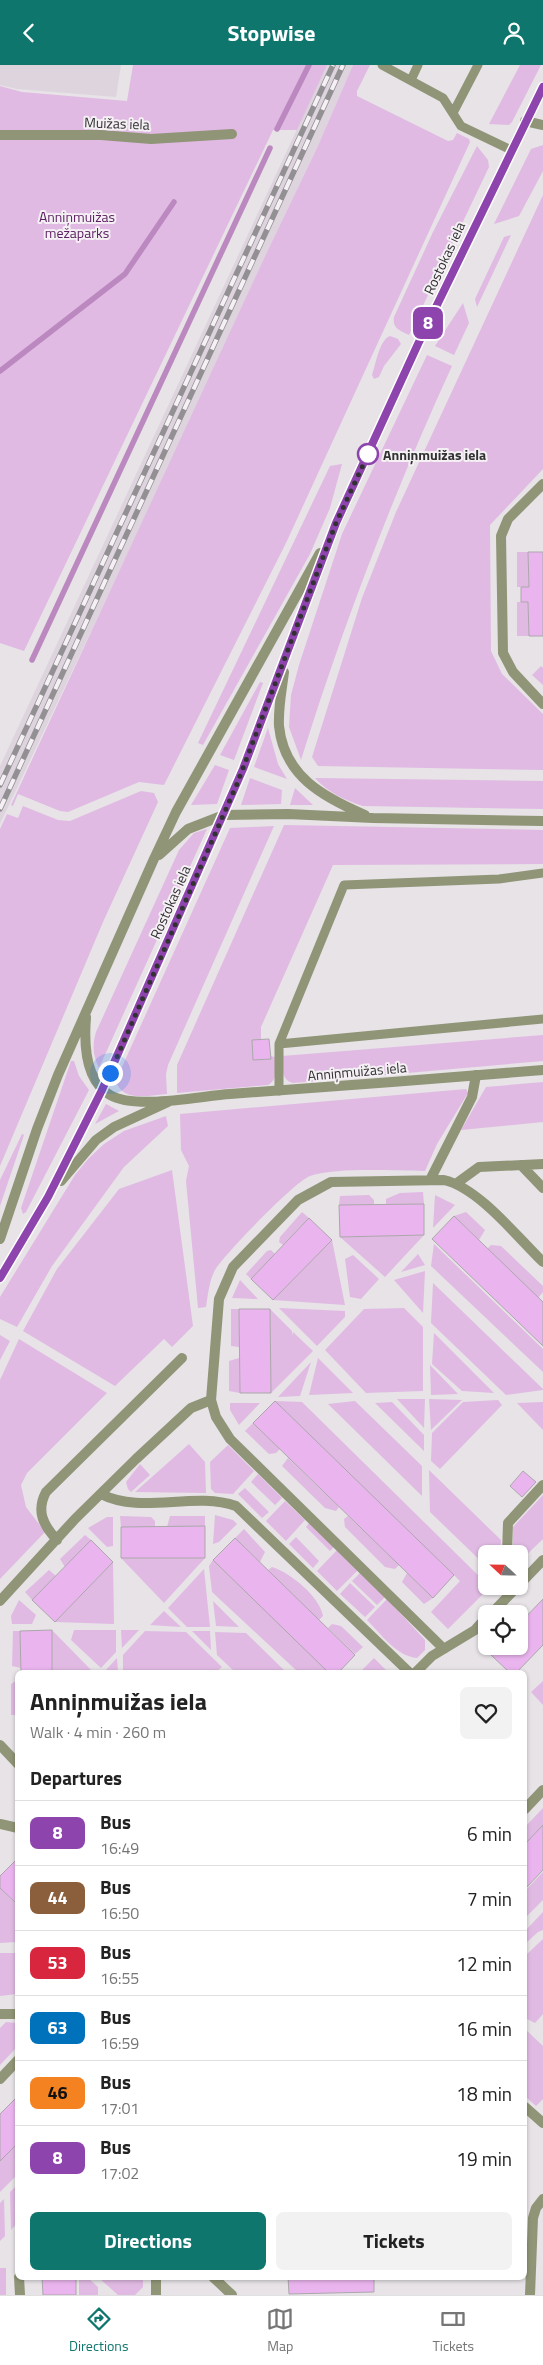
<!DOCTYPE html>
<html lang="en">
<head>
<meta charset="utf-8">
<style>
  body { margin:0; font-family:"Titillium Web",sans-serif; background:#f2f2f2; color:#222; height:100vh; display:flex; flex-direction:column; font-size:19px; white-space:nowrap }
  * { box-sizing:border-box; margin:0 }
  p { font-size:16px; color:#767676 }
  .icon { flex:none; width:28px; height:28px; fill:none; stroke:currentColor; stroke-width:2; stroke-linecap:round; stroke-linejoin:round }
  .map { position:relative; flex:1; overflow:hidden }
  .details { position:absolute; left:15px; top:1605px; width:512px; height:610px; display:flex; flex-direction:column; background:#fff; border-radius:8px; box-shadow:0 1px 4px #0004 }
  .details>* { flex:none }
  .badge { padding:0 10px; border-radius:8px; font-size:18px; line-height:32px }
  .needle { width:32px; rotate:292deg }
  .controls { position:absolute; left:478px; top:1480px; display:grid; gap:10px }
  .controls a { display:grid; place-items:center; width:50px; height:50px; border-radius:8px; background:#fff; box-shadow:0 1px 4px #0004; font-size:25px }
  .you { position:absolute; width:25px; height:25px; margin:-12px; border:4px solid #fff; border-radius:50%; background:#1a73e8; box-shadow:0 0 0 8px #1a73e833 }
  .map>.badge { position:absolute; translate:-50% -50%; box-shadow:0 0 0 2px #fff }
  h2 { padding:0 15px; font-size:19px; line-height:45px }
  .round { display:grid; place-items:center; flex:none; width:52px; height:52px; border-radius:8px; background:#f2f2f2 }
  .summary { display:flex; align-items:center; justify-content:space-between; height:85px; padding:0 15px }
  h1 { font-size:24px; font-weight:700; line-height:38px }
  .button { display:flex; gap:10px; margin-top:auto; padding:10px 15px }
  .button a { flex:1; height:58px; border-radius:8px; background:#0f766e; color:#fff; font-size:20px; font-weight:700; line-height:58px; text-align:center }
  .button a+a { background:#f2f2f2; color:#222 }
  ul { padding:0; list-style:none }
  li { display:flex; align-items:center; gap:15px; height:65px; padding:0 15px; border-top:1px solid #e0e0e0 }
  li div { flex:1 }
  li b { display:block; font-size:19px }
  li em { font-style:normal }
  li .badge { min-width:55px; font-weight:700; text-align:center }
  header { display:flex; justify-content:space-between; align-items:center; height:65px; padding:0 15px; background:#0f766e; color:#fff; font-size:22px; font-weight:700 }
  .menu { display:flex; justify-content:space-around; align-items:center; height:70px; border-top:1px solid #e0e0e0; background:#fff; font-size:14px; color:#767676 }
  .menu a { display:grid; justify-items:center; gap:2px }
  .menu .current { color:#0f766e }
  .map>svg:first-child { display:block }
  .built { fill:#ddd4de }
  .green { fill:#e0bae3 }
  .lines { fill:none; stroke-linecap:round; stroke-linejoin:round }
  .stream { stroke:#bb89c0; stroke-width:5.5 }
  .building { fill:#eab5ee; stroke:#aba7ab }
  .service { stroke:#909577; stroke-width:9 }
  .minor { stroke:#909577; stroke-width:10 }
  .tertiary { stroke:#909577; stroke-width:10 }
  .rail-casing { stroke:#939093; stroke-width:5.5 }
  .rail { stroke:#f4f0f4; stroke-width:4; stroke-dasharray:11; stroke-linecap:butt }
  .line-casing { stroke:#fff; stroke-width:11 }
  .line { stroke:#8e44ad; stroke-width:8 }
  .walk { stroke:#323132; stroke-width:5; stroke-dasharray:0 9 }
  .stop-dot { fill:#fff; stroke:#8e44ad; stroke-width:2.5 }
  .labels { text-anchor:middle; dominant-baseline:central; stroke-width:4; stroke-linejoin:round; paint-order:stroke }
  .street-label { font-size:14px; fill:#323132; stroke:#f4f0f4 }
  .park-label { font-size:14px; fill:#5b1e62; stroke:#f4f0f4 }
  .stop-label { font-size:14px; font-weight:bold; fill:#323132; stroke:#f4f0f4; text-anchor:start }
</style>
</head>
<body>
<header><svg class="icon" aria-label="back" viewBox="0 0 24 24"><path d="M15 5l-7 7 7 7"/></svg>Stopwise<svg class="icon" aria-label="person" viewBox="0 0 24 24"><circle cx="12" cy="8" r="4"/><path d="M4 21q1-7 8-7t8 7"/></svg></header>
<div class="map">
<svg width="543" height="2230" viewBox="0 0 543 2230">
  <rect width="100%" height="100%" fill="#e7e3e7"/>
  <path class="built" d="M0 0H121L116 32 17 24 0 20Z
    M327 0H353L317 83 267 187 180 378 0 759V701Z"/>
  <path class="green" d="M133 0H327L297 65H273L24 586 0 578V21L22 27 127 36Z
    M353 0H370L357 26V31L448 76 453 75 457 68 469 74 470 77 286 478 164 720 139 717 68 747 60 746 18 729 13 741 11 740 267 187 317 83Z
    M520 0H541L512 57 509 60 489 59Z
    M543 80V106L519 151 494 159 531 84Z
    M477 81 488 95 489 102 409 270C400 265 392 264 394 252L433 167Z
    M543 130V404L490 460 491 586 502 609 543 649V705L318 701 312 692 362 533 396 447Z
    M511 170 477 242 475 234 504 172Z
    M463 238 469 258 454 290 435 281Z
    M390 271 398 274 401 279 384 301 379 312 374 314 372 310C376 299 379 275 390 271Z
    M427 290 452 301C393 430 343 560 301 695L289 662 291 630 299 600 342 469Z
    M342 399 330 443 310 489 203 680 198 678 330 401Z
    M517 487H528L529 522H517Z
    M517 537H528L529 571H517Z
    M541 601 543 603V620L532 610Z
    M260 617 263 618 234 695 220 690Z
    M268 663 278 699 287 714 254 702Z
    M215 700 229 705 217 739 191 740Z
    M250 713 282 725 281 739 241 740Z
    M315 713 543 716V744L363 741C345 735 328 728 315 713Z
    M295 723 313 740H290Z
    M141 726 154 728 158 737 103 857 0 1101V764L7 749 18 753 23 741 58 755 70 756Z
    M284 760 543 765V799L333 800 261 962V975L252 976 253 995 270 994V991L275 992C276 1003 279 1013 268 1020L177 1028V1000L181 991Z
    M274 761 168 1000 166 1009 167 1029C151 1030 125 1037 117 1019V1013L230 763Z
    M207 764 99 1003C93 990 92 981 96 967L179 785 194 768Z
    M543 970V996L293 1018C280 1014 283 1002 282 991Z
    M71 996H74L79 1011 89 1025 26 1147 23 1149 21 1143Z
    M543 1017V1057L461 1065 486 1022Z
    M466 1024 468 1028 437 1079 425 1106C395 1106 337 1102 310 1111 294 1117 225 1189 215 1205 209 1216 208 1230 206 1242L198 1243 186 1116 189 1101 181 1085 180 1049Z
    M106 1039 119 1046 95 1059Z
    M166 1051 168 1061 124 1102 52 1201 17 1262 0 1254V1232L75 1110 89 1093 104 1079 124 1066Z
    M22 1069 24 1070 0 1141V1115Z
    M172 1105 193 1261 172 1282 164 1274 115 1321 23 1266 57 1204 119 1124Z
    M423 1127 424 1139 386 1140V1134L400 1128Z
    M369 1130 374 1135V1140H339L340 1131Z
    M435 1130 455 1140 433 1163Z
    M302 1147 309 1153 283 1180 279 1177 280 1172Z
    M466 1147 485 1165 479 1175 454 1151Z
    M424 1170 385 1212 340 1172Z
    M332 1175 345 1240 273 1235Z
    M434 1179 543 1284V1307L431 1201Z
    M491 1180 501 1181 543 1221V1227L538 1233 487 1184Z
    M271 1185 275 1189 251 1214 246 1209 267 1186Z
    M418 1189 425 1200 401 1207Z
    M353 1190 379 1214 361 1234 350 1232 345 1194Z
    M425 1206 423 1248 394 1215Z
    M240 1215 258 1234 232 1233Z
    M433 1218 543 1324V1325L506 1330 431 1258Z
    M279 1243 345 1246V1252L317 1281Z
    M404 1243 423 1262V1326L366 1328 325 1285 364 1244Z
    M231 1244H239V1282L231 1281Z
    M270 1244 292 1266V1271L293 1267 313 1286 271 1328Z
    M434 1268 494 1328 462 1326 432 1299Z
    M0 1270 10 1276 0 1295Z
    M19 1274 107 1328 27 1408 21 1420 26 1442 45 1467 0 1514V1315Z
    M239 1293 240 1328 229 1326V1296Z
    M318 1293 353 1328 309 1330Z
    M311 1297 300 1331 278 1332Z
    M430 1300 458 1329 431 1330Z
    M397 1334H425L424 1363Z
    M429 1334 462 1335 431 1365Z
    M498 1335 502 1340 440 1404 431 1396 432 1368 463 1337Z
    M275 1336 302 1337 486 1518V1521L490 1522 448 1564 431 1547 460 1516Z
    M355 1336 422 1401V1431L328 1339Z
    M392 1337 424 1370V1386L375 1338Z
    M543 1337V1365L517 1338Z
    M230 1338H260L239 1360 230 1345Z
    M253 1358 280 1384 276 1388 269 1389 245 1366Z
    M189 1379 205 1397 206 1428 135 1427Z
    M228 1380 254 1406 233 1429 215 1428 211 1424 210 1397Z
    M288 1393 339 1442 336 1446 325 1443 282 1401Z
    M140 1399 150 1410 131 1427 128 1424 126 1417Z
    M429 1405 501 1475 500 1489H486V1501L430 1447Z
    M258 1409 282 1433 275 1440 251 1417Z
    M245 1423 269 1447 262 1453 238 1429Z
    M543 1430V1474L519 1497V1489H513V1462Z
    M285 1436 305 1455 286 1476 266 1456Z
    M215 1450 233 1455 237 1459 219 1477 213 1479Z
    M120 1451 151 1452 155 1456V1462H121Z
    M170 1451H205V1461L167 1462Z
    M348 1451 399 1500 395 1504 385 1502 345 1462 344 1454Z
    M107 1452H113V1481L107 1482 88 1463Z
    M309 1458 334 1482 330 1486 306 1462Z
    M244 1464 265 1487 260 1497 235 1473Z
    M85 1470 91 1475 65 1502 60 1494Z
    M296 1472 319 1496 313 1503 289 1479Z
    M337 1485 358 1505 337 1526 317 1506Z
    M121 1493H205L164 1538Z
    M213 1495 329 1607H298L212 1527 209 1501Z
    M113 1497 114 1559 55 1557Z
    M272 1502C291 1508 320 1532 323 1551L319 1555 268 1505Z
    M204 1504 210 1562H187L168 1543Z
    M49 1505 56 1511 32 1535 25 1527Z
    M360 1508 385 1532 377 1540 352 1516Z
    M407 1508 433 1533 424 1539 402 1517Z
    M350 1518 375 1542 365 1552 340 1529Z
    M387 1534 425 1575V1585L417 1593C396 1591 381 1569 367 1555Z
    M19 1535 36 1550 32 1559H12L11 1551Z
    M213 1536 239 1562 216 1561Z
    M164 1546 181 1562 150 1560Z
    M332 1559 341 1561 363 1582 355 1589 328 1563Z
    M52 1565 93 1607H52Z
    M74 1565H116V1587L101 1603 71 1575Z
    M121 1565H139L122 1583Z
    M13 1566H20L21 1603 12 1601Z
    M145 1566 186 1567 222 1602 216 1607H123V1590Z
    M192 1566H210L211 1585Z
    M215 1567 246 1568 286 1607H235L217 1590Z
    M117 1593 118 1607H104Z
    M374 1593 388 1607H360Z
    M16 1616H17V1650H11V1619Z
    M543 1616V1640L531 1627Z
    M543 1743V1760L525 1779V1762Z
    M543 1807V1835L525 1853V1826Z
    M0 1823 17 1840V1877L0 1878Z
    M543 1847V1865L538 1867 525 1879V1866Z
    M543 1874V1949L535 1958 525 1953V1891Z
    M0 1888H17V1929L0 1931Z
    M6 1957 17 1958V1982L0 2000V1963Z
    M525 1964 543 1981V2034L536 2041 525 2031Z
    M17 2078V2110L0 2127V2096Z
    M17 2120V2158L11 2165 10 2127Z
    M4 2134 5 2171 0 2176V2138Z
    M0 2203H6V2230H0Z
    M79 2213H88L98 2222V2230H79Z
    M99 2213H143V2222L135 2230H118Z"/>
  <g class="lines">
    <path class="stream" d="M277 64 309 0
      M0 306 125 209 174 137
      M32 595 270 83"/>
  </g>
  <path class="building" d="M528 487H543V571H529L528 537H521V522H529Z
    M269 974 271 994 253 995 252 975Z
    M424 1139V1170L340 1172 339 1140Z
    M454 1151 543 1237V1281L432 1174Z
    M309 1153 332 1175 273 1235 251 1214Z
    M239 1244H270L271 1328H240Z
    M275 1336 454 1510 433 1533 253 1358Z
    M523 1406 536 1417 522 1432 510 1421Z
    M205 1461V1493H121V1462Z
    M235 1473 355 1590 338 1608H329L213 1495Z
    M91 1475 113 1497 55 1557 32 1535Z
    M543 1534V1580L516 1608H510L490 1589 497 1581H519V1559Z
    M52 1565V1608H21L20 1566Z
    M543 1760V1805L525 1824V1779Z
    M18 1793V1840L0 1823V1811Z
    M18 2031V2078L0 2096V2049Z
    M42 2212H76V2230H43Z
    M288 2212H374V2227L289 2229Z"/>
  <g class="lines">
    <path class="service" d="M382 0 443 33 461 61 511 85
      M411 15 418 0
      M453 48 478 0
      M279 979 543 954
      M279 1026V979L344 820 499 814 543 808"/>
    <path class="minor" d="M525 56 543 60
      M0 70H101L151 74 232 69
      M543 419 508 454 501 471 503 588 513 607 543 639
      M521 1100 543 1123
      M430 1115 472 1032 476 1010
      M457 1118 479 1102 543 1099
      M101 1429C142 1450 193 1426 236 1441L410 1608
      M57 1475C43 1460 36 1446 46 1427L182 1293
      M507 1489 508 1458 543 1420
      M519 1520 543 1495
      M0 1536 75 1454 136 1394 191 1343 211 1335
      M491 1549 518 1521
      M444 1584 230 1374 216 1352 211 1335 219 1234 233 1202 298 1135 331 1117 444 1115C479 1123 517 1172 543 1197
      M415 1608 432 1591 475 1565 486 1553
      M0 1680 18 1699
      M525 1744 543 1725
      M0 1759 18 1763
      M0 1949H18
      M0 2014 18 1995
      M525 2042 543 2058
      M19 2212 20 2230
      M156 2212V2230
      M213 2212 232 2230
      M530 2230 533 2153 536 2143 543 2134"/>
    <path class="tertiary" d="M284 607C282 624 278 643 279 661 284 711 323 732 365 750
      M159 790 188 764 224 750 288 749 373 753 543 756
      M86 952C84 977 84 1015 110 1030 136 1045 200 1031 230 1029 334 1022 439 1013 543 1005
      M61 1116 96 1075 114 1062 168 1037
      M0 1174 37 1064 58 1010 153 796 176 747 320 488
      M0 1213 48 1132 102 1025 243 704 336 459 418 279 543 22"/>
    <g class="rail-casing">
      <path id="rail" d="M0 720 333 0
        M0 744 343 0"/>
    </g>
    <use href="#rail" class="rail"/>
  </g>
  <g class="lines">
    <g class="line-casing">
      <path id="line" d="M0 1213 48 1132 102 1025 243 704 336 458 418 279 543 22"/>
    </g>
    <use href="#line" class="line"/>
    <path class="walk" d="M110 1008 237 719 336 458 370 385 368 389"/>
  </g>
  <circle class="stop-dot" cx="368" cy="389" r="10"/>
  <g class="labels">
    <g class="street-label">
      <text transform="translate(117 58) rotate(2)">Muižas iela</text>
      <text transform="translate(444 193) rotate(-65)">Rostokas iela</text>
      <text transform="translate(170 837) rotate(-66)">Rostokas iela</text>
      <text transform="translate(357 1006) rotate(-5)">Anniņmuižas iela</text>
    </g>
    <g class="park-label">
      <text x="77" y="151">Anniņmuižas<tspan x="77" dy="16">mežaparks</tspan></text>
    </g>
    <g class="stop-label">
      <text x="383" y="389">Anniņmuižas iela</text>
    </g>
  </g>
</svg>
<div class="controls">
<a><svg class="needle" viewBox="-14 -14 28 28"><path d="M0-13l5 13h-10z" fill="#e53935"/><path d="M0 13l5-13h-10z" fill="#767676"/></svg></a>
<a><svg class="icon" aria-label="locate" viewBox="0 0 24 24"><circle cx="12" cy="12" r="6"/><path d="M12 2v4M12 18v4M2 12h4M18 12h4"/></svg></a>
</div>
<div class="you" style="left:110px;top:1008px"></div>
<b class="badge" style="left:428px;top:258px;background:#8e44ad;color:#fff">8</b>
<section class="details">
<div class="summary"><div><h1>Anniņmuižas iela</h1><p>Walk · 4 min · 260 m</p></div><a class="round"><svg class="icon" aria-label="heart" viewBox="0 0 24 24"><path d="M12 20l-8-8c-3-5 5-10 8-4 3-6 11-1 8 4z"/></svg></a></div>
<h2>Departures</h2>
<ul>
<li><span class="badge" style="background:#8e44ad;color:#fff">8</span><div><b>Bus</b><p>16:49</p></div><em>6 min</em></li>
<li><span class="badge" style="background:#8b5e3c;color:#fff">44</span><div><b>Bus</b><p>16:50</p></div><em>7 min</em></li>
<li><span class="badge" style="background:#d7263d;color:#fff">53</span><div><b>Bus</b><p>16:55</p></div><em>12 min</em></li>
<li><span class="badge" style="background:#0072bc;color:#fff">63</span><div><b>Bus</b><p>16:59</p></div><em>16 min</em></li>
<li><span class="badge" style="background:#f58220;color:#111">46</span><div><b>Bus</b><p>17:01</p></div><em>18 min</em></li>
<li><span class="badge" style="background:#8e44ad;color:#fff">8</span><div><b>Bus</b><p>17:02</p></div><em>19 min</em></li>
</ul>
<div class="button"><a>Directions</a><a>Tickets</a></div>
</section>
</div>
<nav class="menu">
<a class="current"><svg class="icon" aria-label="directions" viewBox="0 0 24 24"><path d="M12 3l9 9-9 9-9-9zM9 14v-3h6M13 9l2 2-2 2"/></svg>Directions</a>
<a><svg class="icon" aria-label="map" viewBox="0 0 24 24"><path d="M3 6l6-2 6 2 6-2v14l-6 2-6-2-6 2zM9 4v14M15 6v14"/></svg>Map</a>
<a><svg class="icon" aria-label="tickets" viewBox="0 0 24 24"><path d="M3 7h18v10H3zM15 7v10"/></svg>Tickets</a>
</nav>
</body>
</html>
